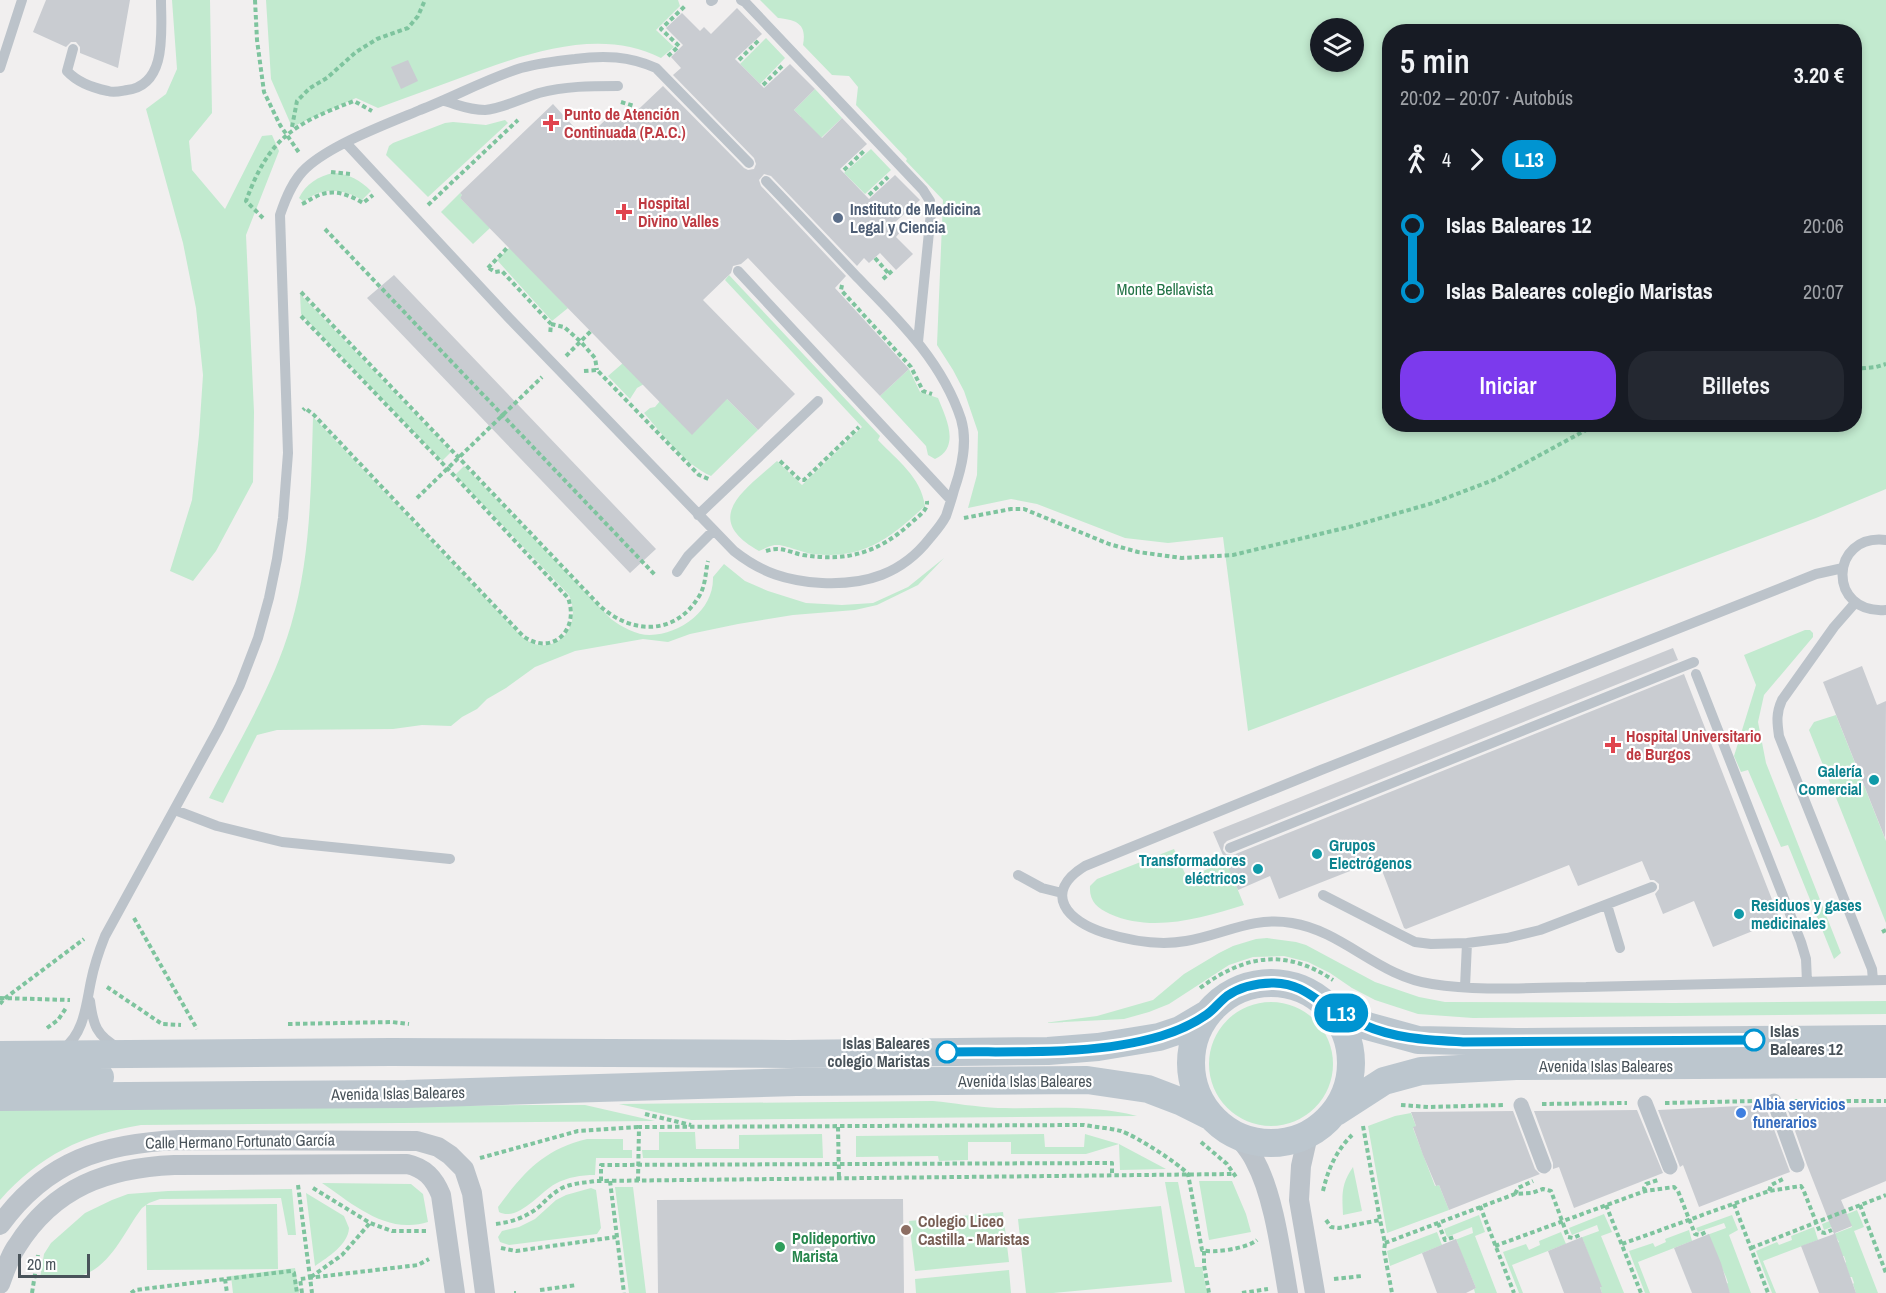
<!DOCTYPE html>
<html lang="es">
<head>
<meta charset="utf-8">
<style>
  body { margin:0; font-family:"Archivo Narrow",sans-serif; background:#242831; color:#f1f3f6; height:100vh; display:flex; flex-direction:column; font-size:22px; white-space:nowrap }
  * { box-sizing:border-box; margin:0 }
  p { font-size:20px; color:#9ea1a6 }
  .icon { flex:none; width:33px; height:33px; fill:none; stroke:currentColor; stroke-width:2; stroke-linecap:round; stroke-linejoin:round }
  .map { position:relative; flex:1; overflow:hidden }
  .drawer { position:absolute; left:1382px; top:24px; width:480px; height:408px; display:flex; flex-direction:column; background:#171b24; border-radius:24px; box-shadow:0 3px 9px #0003 }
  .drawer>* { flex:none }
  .badge { padding:0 12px; border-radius:20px; font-size:21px; line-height:39px }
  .tools { position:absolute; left:1310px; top:18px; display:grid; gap:12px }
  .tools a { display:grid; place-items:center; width:54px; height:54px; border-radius:50%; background:#171b24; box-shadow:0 3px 9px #0003; font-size:30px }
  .scale { position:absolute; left:18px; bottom:15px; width:72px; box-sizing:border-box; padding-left:6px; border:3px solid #49535a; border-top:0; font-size:16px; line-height:21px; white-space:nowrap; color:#49535a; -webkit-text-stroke:4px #fff; paint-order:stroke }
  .map>.badge { position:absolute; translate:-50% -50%; box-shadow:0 0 0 3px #fff }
  .legs { display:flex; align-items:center; gap:9px; height:66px; padding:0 18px; font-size:20px }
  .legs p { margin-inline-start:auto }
  .headline { display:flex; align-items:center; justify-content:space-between; height:102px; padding:0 18px }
  h1 { font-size:33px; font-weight:600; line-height:45px }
  .button { display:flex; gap:12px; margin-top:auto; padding:12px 18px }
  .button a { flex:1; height:69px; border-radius:24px; background:#7c3aed; color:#fff; font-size:24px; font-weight:600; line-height:69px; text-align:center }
  .button a+a { background:#242831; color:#f1f3f6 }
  ul { padding:0 18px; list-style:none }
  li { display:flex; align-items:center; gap:21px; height:66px; font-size:22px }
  li i { display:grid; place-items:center; width:9px; height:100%; margin:0 8px; background:currentColor }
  li i::after { content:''; width:15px; height:15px; margin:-8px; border:4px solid; border-radius:50%; background:#171b24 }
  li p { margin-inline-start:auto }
  li:first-child i { background:linear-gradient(#0000 50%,currentColor 0) }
  li:last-child i { background:linear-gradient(currentColor 50%,#0000 0) }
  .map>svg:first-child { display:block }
  .green { fill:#c2eacf; fill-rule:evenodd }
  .building { fill:#c9ccd1 }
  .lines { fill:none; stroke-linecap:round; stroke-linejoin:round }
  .path { stroke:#7ec49e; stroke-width:4; stroke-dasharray:4.5 3; stroke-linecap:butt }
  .service { stroke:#bcc3ca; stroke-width:10 }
  .pedestrian { stroke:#bcc3ca; stroke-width:15 }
  .minor { stroke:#bcc3ca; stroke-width:20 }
  .secondary { stroke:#bcc6ce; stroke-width:28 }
  .line-1-casing { stroke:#fff; stroke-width:14 }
  .line-1 { stroke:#0094d1; stroke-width:9 }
  .health-dot { fill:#e0444e; stroke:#fff; stroke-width:2 }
  .service-dot { fill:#5c6f8a; stroke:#fff; stroke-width:2 }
  .culture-dot { fill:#0f9aa8; stroke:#fff; stroke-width:2 }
  .stop-1-dot { fill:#fff; stroke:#0094d1; stroke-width:3 }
  .shop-dot { fill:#3f7fe0; stroke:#fff; stroke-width:2 }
  .education-dot { fill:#8d6e63; stroke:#fff; stroke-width:2 }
  .leisure-dot { fill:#2e9e5b; stroke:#fff; stroke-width:2 }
  .labels { text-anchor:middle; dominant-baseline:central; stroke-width:4.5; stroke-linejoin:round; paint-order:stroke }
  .health-label { font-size:16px; font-weight:bold; fill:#be3a42; stroke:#fff; text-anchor:start }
  .service-label { font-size:16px; font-weight:bold; fill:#4e5e75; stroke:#fff; text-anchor:start }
  .park-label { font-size:16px; fill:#227346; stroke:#fff }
  .culture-label { font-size:16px; font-weight:bold; fill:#0d838f; stroke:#fff; text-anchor:end }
  .stop-label { font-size:16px; font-weight:bold; fill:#49535a; stroke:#fff; text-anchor:start }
  .street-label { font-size:16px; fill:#49535a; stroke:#fff }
  .shop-label { font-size:16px; font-weight:bold; fill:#366cbe; stroke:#fff; text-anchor:start }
  .education-label { font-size:16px; font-weight:bold; fill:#785e54; stroke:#fff; text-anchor:start }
  .leisure-label { font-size:16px; font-weight:bold; fill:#27864d; stroke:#fff; text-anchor:start }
</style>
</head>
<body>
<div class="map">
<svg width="1886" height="1293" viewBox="0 0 1886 1293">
  <rect width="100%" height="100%" fill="#f1efef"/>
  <path class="green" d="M172 0H210L212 113 189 141 192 170 225 209 262 136 272 135 279 151 246 235 254 412 253 482 216 551 193 581 170 571 192 500 199 435 203 375 196 308 183 243 146 109 166 94 177 69Z
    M266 0H678L680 6 656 30 674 47 661 58C598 26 522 55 460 78 433 88 405 98 378 108L356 98 292 127 271 79Z
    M760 0H1886V489L1816 518 1248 731 1223 537 1168 543 1125 538 1037 504 1011 499 968 508 977 475 978 432 964 391 953 370 937 345 943 200 906 161 907 159 856 105 858 87 849 76 832 75 803 45C807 24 797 20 778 18ZM1353 28V62H1320V28ZM1389 32H1854V424H1389Z
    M766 38 785 58 760 84 740 64Z
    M815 89 842 118 821 138 796 122 801 117 794 110Z
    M505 120 508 123 428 197 386 155 389 146 393 143 445 123 453 122 486 125Z
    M871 149 891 170 865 194 844 173Z
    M334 173C349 174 360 180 371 191L362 200C344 189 321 186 304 202L299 198C306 184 318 176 334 173Z
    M460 193 462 195 460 198 490 228 473 244 441 212Z
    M510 247 568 308 552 321 497 260Z
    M729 275 880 436 878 440C897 460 921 477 925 506 890 538 864 560 813 554 804 553 783 544 776 545 771 545 764 549 759 551 700 518 745 490 777 461L802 485 862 427 725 280Z
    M300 294 451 452 442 461 301 314Z
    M623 363 644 384 637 388 630 399 608 376Z
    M909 369 920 392 938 398C946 418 961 447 935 459L928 455 926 446 880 396Z
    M727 399 758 430 711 476C683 463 664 436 644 413L650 408 655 407 660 401Z
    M313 417 520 635C549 662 585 631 569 595L455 475 464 466 611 619C622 627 636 635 650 635 681 634 714 610 713 577L724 564 745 581 768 591 806 603 842 605 873 603 908 587 944 558 918 585 877 605 855 610 793 615 738 624 690 634 668 642 643 639 575 651 535 667 506 688 487 699 477 709 462 717 451 726 422 725 393 729 277 730 257 735 223 803 209 798C239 742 273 686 291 625 311 557 311 486 313 417Z
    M1805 630H1810L1813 633V637L1764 695 1758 722 1766 763 1841 953 1834 959 1788 845 1781 847 1748 770 1741 772 1734 756 1756 685 1744 655Z
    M1836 715 1886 841V923L1809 730 1814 722Z
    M1174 849 1187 878 1226 861 1244 905C1201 918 1153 933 1110 914 1097 908 1089 901 1090 886L1097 879Z
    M1267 938 1296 942 1306 945 1375 982 1419 997 1445 1002 1674 1003 1886 1001V1014L1473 1018 1418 1014 1375 1000 1352 988 1330 973 1308 962 1284 956 1253 957 1229 965 1169 1004 1149 1012 1124 1019 1044 1023 1097 1016 1153 1000 1184 974 1219 953 1233 946 1256 939Z
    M1209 1064a62 62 0 1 1 124 0a62 62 0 1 1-124 0Z
    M933 1101C954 1103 976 1107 998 1108 1045 1109 1090 1104 1137 1116L691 1120 619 1104Z
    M533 1105H585L655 1121 141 1125C82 1135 40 1155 0 1200V1110Z
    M1411 1113 1416 1126 1413 1128 1435 1186 1439 1185 1449 1210 1387 1233 1368 1126 1395 1116Z
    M659 1132H695L696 1149H739V1135L822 1134 823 1158H643L642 1150H659Z
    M1044 1134 1045 1147H1084L1085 1134 1119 1144 1166 1169 1120 1170 1119 1144 1086 1154H1011V1142H968V1160L939 1161 938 1156 856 1157V1136Z
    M587 1139H623V1150H632V1158H596L595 1175C581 1175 568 1177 555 1184 539 1193 518 1222 499 1212L498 1207C523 1173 544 1149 587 1139Z
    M1353 1167 1362 1211 1343 1215C1342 1195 1341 1184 1353 1167Z
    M1199 1181H1232L1246 1214 1251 1232 1209 1240Z
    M1165 1182H1178L1195 1267H1202L1207 1293H1185Z
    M322 1183 411 1184 423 1194 428 1222C422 1224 415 1225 409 1225 377 1226 347 1200 322 1183Z
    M615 1187H633L646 1293H629Z
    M591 1188 596 1190 601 1228 597 1234 509 1245 500 1242 498 1237 502 1231 519 1227 535 1219 556 1200 566 1195Z
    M292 1189 296 1235H288L281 1198 160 1199 149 1203 142 1208C125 1230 112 1265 83 1275 70 1279 53 1278 40 1278L44 1254 51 1243 85 1213 112 1200 128 1194 168 1191Z
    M306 1193 344 1216 349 1228C348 1245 328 1257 315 1266Z
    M277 1204 278 1269 147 1270 146 1205Z
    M1161 1206 1172 1282 1053 1293H1026L1018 1219Z
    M1857 1210 1864 1227 1854 1231 1878 1293H1856L1853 1284 1854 1283 1852 1277H1850L1845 1263 1846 1262 1844 1256H1842L1837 1243 1839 1242 1834 1234 1852 1227 1849 1220 1824 1230 1822 1224Z
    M1003 1212 1009 1262 915 1271 909 1221Z
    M1604 1214 1612 1232 1601 1236 1624 1293H1602L1600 1287H1601L1583 1240 1580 1238 1599 1231 1597 1225 1572 1235 1569 1228Z
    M1479 1215 1485 1232 1475 1236 1497 1293H1475L1474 1289 1476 1288 1465 1262H1463L1457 1241 1455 1240 1473 1233 1472 1227 1447 1237 1444 1229Z
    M1732 1215 1738 1230 1729 1235 1751 1293H1730L1726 1284 1728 1283 1726 1277 1707 1235 1726 1228 1724 1223 1698 1232 1696 1228Z
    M1814 1227 1818 1240 1763 1261 1776 1293H1772L1756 1251 1777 1242 1779 1245 1792 1240 1791 1236Z
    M1689 1230 1692 1241 1638 1262 1650 1293H1645L1629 1251 1653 1243 1655 1247 1666 1242 1665 1239Z
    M1437 1232 1442 1245 1390 1266 1387 1251Z
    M1561 1232 1566 1244 1512 1265 1523 1293H1519L1503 1252 1526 1244 1529 1250 1540 1245 1539 1241Z
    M295 1268 299 1293H233L231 1276Z
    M1009 1270 1011 1293H916L915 1279Z"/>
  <path class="building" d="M46 0H130L118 68 80 53V47L76 42H71L66 47 33 32Z
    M737 8 762 34 735 59 764 88 790 64 815 89 794 110 822 138 842 118 867 144 840 169 869 199 895 175 920 200 893 224 901 231 896 237 913 254 896 270 880 253 869 263 864 258 857 266 771 176 764 174 759 180 761 186 846 276 835 288 909 369 880 396 748 258 741 264 733 266 731 273 703 300 795 394 758 430 727 399 692 435 460 198 462 195 460 193 553 104 585 139 614 112 624 123 663 86 744 168 748 170 754 169 756 164 754 158 673 75 681 68 671 57 683 45 666 28 682 13 700 31 704 27 711 34Z
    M408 60 418 81 401 89 391 67Z
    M394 275 656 549 630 573 367 298Z
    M1673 648 1678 660 1227 841 1224 844 1223 850 1226 854 1233 855 1684 674 1780 920 1713 947 1694 901 1663 914 1655 894 1659 889V884L1654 880H1650L1642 861 1578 886 1569 865 1406 929 1404 928 1378 860 1279 899 1270 876 1238 890 1213 832Z
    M1862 666 1877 705 1886 701 1885 838 1823 682Z
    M1761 1105 1763 1108H1766L1790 1172 1699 1207 1683 1165 1680 1167 1658 1110Z
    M1886 1107V1181L1841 1200 1852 1226 1835 1233 1856 1293H1819L1801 1246 1834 1234 1807 1165 1787 1108Z
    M1637 1110 1663 1173 1574 1208 1559 1167 1553 1169V1163L1534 1111Z
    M1513 1111 1535 1169 1540 1174 1449 1210 1439 1185 1436 1186 1423 1155 1413 1127 1416 1126 1411 1112Z
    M903 1199 904 1293H658L657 1200Z
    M1709 1234 1721 1263 1730 1293H1692L1674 1248Z
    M1582 1237 1602 1287H1600L1602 1293H1564L1548 1251Z
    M1456 1239 1476 1288 1466 1293H1437L1422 1253Z"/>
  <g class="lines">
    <path class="path" d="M255 0 257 40 264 92 280 125 300 154
      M668 56 679 46 661 29 685 6
      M739 60 759 40
      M763 85 782 66
      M621 102 634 106
      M292 127 297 101 310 88 327 78 356 52 377 39 408 28 418 16 425 0
      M844 170 864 151
      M331 172 350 174
      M869 195 888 177
      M302 204C307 202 310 199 315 197 332 188 348 194 363 203L373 195
      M428 205 518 120
      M263 218 246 201C269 138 293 124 354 101L372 111
      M325 229 656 576
      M875 258 889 274
      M488 268 508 247
      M489 268 495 272 502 271 551 324 550 335
      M883 279 893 270
      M842 285 841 290 911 367 923 391 932 394
      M301 292 600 606C631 634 674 636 698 598 706 586 705 574 708 561
      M301 316 448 469 568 598C580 630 552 657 523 636L314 415 305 408 303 410
      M551 324 564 327 580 341 595 358 597 370
      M566 356 591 331
      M1854 369 1876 367 1886 364
      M584 371 597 370 691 467 699 475 711 480
      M780 461 800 480H804L859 427
      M417 498 542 377
      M964 518 1011 509H1024L1109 544 1138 552 1182 558 1233 555 1353 526 1433 503 1496 479 1597 424
      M766 551C782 546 788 552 803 555 847 562 878 553 911 523 918 516 928 511 927 501
      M134 918 197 1029
      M1882 932 1886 930
      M107 987 162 1024 181 1025
      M1200 988C1245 955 1285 948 1333 980
      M0 998 70 1000
      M0 1004 4 999 84 939
      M288 1024 392 1022 409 1024
      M47 1028 58 1020 66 1008
      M1794 1101H1886
      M1665 1103 1756 1101
      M1542 1104 1627 1103
      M1401 1105 1428 1107 1504 1105
      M645 1114 691 1125
      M1363 1126 1380 1220
      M838 1127 839 1179
      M1201 1142 1227 1164 1236 1177
      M480 1158 578 1131 639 1127
      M601 1181V1165L1112 1163V1175
      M610 1181 624 1293
      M638 1181 639 1127 1084 1125C1095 1127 1109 1128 1121 1131 1136 1136 1178 1163 1188 1174L1202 1250C1213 1254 1248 1248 1257 1240
      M298 1185 312 1293
      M313 1188 370 1223 392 1231H426
      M1323 1191C1328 1169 1336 1151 1352 1135
      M1645 1191 1644 1188 1646 1184 1658 1180
      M1769 1191 1771 1185 1785 1178
      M1515 1194 1518 1188 1533 1181
      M1734 1204 1768 1293
      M1606 1205 1641 1293
      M1860 1205 1886 1273
      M1480 1206 1514 1293
      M1326 1220 1331 1227 1339 1228 1380 1220 1385 1243 1384 1251 1392 1293
      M1438 1223 1445 1240 1454 1237
      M496 1224C512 1222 527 1217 540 1206 547 1199 553 1193 562 1188 573 1183 584 1183 595 1181L1234 1174
      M1385 1243 1515 1194 1532 1193 1543 1189 1551 1191 1568 1237 1573 1238 1580 1235
      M1622 1244 1769 1191 1801 1186 1803 1189 1820 1232 1825 1233 1832 1230
      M1495 1246 1645 1191 1674 1187 1678 1191 1695 1234 1700 1235 1706 1232
      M501 1248 516 1251 616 1237
      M1751 1248 1886 1195
      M1204 1251V1265L1209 1293
      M311 1277 342 1255 370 1223
      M225 1279 227 1293
      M1334 1279 1362 1276
      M540 1290 577 1285
      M32 1293 38 1255
      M131 1293 135 1290 291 1271 294 1273 297 1293
      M302 1293 300 1279 418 1265 429 1259
      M514 1293H516
      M1242 1293 1268 1289"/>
    <path class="service" d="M741 0 745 2 923 190 930 201 931 212 918 342
      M711 1 713 0
      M73 49 67 71C78 83 93 88 108 91 114 93 121 91 127 90 168 85 161 30 161 0
      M0 68 22 0
      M444 101C459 105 469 110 485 110 501 109 523 98 539 93 565 86 591 86 618 86
      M346 143 509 318 734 551C762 573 787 581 822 583 866 585 902 574 930 538 936 531 942 524 946 516 949 507 952 498 954 490 962 467 968 442 961 419 942 361 898 319 857 277 827 245 797 213 766 181
      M738 271 951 500
      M698 515 818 401
      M1886 540C1829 533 1827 615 1886 610
      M1843 568 1816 574 1321 770 1085 866C1041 893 1068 922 1105 933 1131 941 1158 946 1186 941 1223 935 1252 916 1292 923 1343 931 1379 977 1432 984 1483 992 1535 987 1586 987 1686 985 1786 982 1886 980
      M677 572 688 556 713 531
      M1855 603 1834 627 1782 700C1776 713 1777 722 1779 736L1872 969 1873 980
      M1696 674 1801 942 1806 959 1807 982
      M175 810 217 826 282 842 450 859
      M1230 848 1694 662
      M1018 875 1042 888 1062 893
      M1323 895 1403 936 1415 942 1431 944 1467 943 1507 938 1540 930 1652 887
      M1607 905 1620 948
      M1465 987 1467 943
      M90 1001C93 1024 96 1036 119 1048
      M63 1049C84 1034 86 1005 91 981 94 966 99 951 105 936L219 728 240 685 258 638 269 598 277 559 283 518 288 453 280 215C286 197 293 180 306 168 332 144 387 124 420 110 454 97 486 79 521 68 539 63 557 61 575 59 604 55 629 56 656 68L749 163"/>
    <path class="pedestrian" d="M1774 1101 1797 1165
      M1645 1103 1670 1167
      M1521 1105 1544 1166"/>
    <path class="minor" d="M1308 1135 1301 1166 1299 1200 1315 1293
      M1239 1137C1244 1145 1251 1152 1255 1161 1274 1196 1281 1253 1288 1293
      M0 1225C47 1160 104 1143 180 1140L417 1141 438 1147 450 1155 464 1169 472 1193 485 1293
      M0 1284C5 1271 9 1257 17 1246 54 1187 107 1168 174 1165L407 1164C425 1168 434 1178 441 1195L455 1293"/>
    <path class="secondary" d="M1191 1063a80 80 0 1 1 160 0a80 80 0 1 1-160 0Z
      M1328 1006 1367 1026 1418 1040 1516 1042 1886 1039
      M0 1055 391 1052 789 1054 1048 1051 1098 1047 1159 1037 1180 1030 1207 1014
      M0 1076 100 1077
      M0 1097 406 1094 796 1082 1087 1080 1148 1089 1182 1102 1212 1117
      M1336 1112 1384 1081 1421 1071 1516 1066 1886 1064"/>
  </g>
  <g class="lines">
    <g class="line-1-casing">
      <path id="line-1" d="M947 1052C1017 1051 1093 1056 1161 1036 1177 1031 1193 1024 1206 1015 1214 1010 1219 1002 1227 996 1240 987 1258 983 1274 983 1299 984 1309 994 1328 1007 1339 1014 1352 1020 1364 1025 1396 1039 1429 1040 1463 1042L1754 1040"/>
    </g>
    <use href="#line-1" class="line-1"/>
  </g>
  <g class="health-dot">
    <path d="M548 114h6v6h6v6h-6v6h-6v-6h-6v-6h6z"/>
    <path d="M621 203h6v6h6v6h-6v6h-6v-6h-6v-6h6z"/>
    <path d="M1610 736h6v6h6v6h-6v6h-6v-6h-6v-6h6z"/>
  </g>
  <circle class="service-dot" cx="838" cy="218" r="6"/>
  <g class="culture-dot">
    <circle cx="1874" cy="780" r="6"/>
    <circle cx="1317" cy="854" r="6"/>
    <circle cx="1258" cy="869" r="6"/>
    <circle cx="1739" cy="914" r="6"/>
  </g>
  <g class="stop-1-dot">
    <circle cx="1754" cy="1040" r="10"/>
    <circle cx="947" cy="1052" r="10"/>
  </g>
  <circle class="shop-dot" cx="1741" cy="1113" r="6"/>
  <circle class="education-dot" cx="906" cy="1230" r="6"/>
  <circle class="leisure-dot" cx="780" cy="1247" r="6"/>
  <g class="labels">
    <g class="health-label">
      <text x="564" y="114">Punto de Atención<tspan x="564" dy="18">Continuada (P.A.C.)</tspan></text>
      <text x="638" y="203">Hospital<tspan x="638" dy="18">Divino Valles</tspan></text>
      <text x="1626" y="736">Hospital Universitario<tspan x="1626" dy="18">de Burgos</tspan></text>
    </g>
    <g class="service-label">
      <text x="850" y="209">Instituto de Medicina<tspan x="850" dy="18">Legal y Ciencia</tspan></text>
    </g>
    <g class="park-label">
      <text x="1165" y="289">Monte Bellavista</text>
    </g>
    <g class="culture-label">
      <text x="1862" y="771">Galería<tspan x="1862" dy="18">Comercial</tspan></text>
      <text x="1329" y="845" text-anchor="start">Grupos<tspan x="1329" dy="18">Electrógenos</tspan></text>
      <text x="1246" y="860">Transformadores<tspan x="1246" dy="18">eléctricos</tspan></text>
      <text x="1751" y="905" text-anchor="start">Residuos y gases<tspan x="1751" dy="18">medicinales</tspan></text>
    </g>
    <g class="stop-label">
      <text x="1770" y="1031">Islas<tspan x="1770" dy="18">Baleares 12</tspan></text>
      <text x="930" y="1043" text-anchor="end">Islas Baleares<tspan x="930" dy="18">colegio Maristas</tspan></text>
    </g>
    <g class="street-label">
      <text x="1606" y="1066">Avenida Islas Baleares</text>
      <text x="1025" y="1081">Avenida Islas Baleares</text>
      <text transform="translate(398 1093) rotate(-1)">Avenida Islas Baleares</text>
      <text transform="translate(240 1141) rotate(-1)">Calle Hermano Fortunato García</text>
    </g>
    <g class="shop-label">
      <text x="1753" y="1104">Albia servicios<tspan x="1753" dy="18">funerarios</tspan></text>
    </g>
    <g class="education-label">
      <text x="918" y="1221">Colegio Liceo<tspan x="918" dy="18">Castilla - Maristas</tspan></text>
    </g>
    <g class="leisure-label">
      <text x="792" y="1238">Polideportivo<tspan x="792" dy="18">Marista</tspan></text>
    </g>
  </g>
</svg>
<div class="tools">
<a><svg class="icon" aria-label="layers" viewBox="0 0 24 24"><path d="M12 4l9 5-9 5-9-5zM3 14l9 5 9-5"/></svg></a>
</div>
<div class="scale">20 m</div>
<b class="badge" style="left:1341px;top:1013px;background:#0094d1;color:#fff">L13</b>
<section class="drawer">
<div class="headline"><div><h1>5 min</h1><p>20:02 – 20:07 · Autobús</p></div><b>3.20 €</b></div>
<div class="legs"><svg class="icon" aria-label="walk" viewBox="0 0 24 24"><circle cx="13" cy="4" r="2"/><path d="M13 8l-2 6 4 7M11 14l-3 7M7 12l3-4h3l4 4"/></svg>4<svg class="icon" aria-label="forward" viewBox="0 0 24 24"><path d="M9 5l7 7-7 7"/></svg><b class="badge" style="background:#0094d1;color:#fff">L13</b></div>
<ul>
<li><i style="color:#0094d1"></i><b>Islas Baleares 12</b><p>20:06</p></li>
<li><i style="color:#0094d1"></i><b>Islas Baleares colegio Maristas</b><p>20:07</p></li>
</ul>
<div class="button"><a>Iniciar</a><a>Billetes</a></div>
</section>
</div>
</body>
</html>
